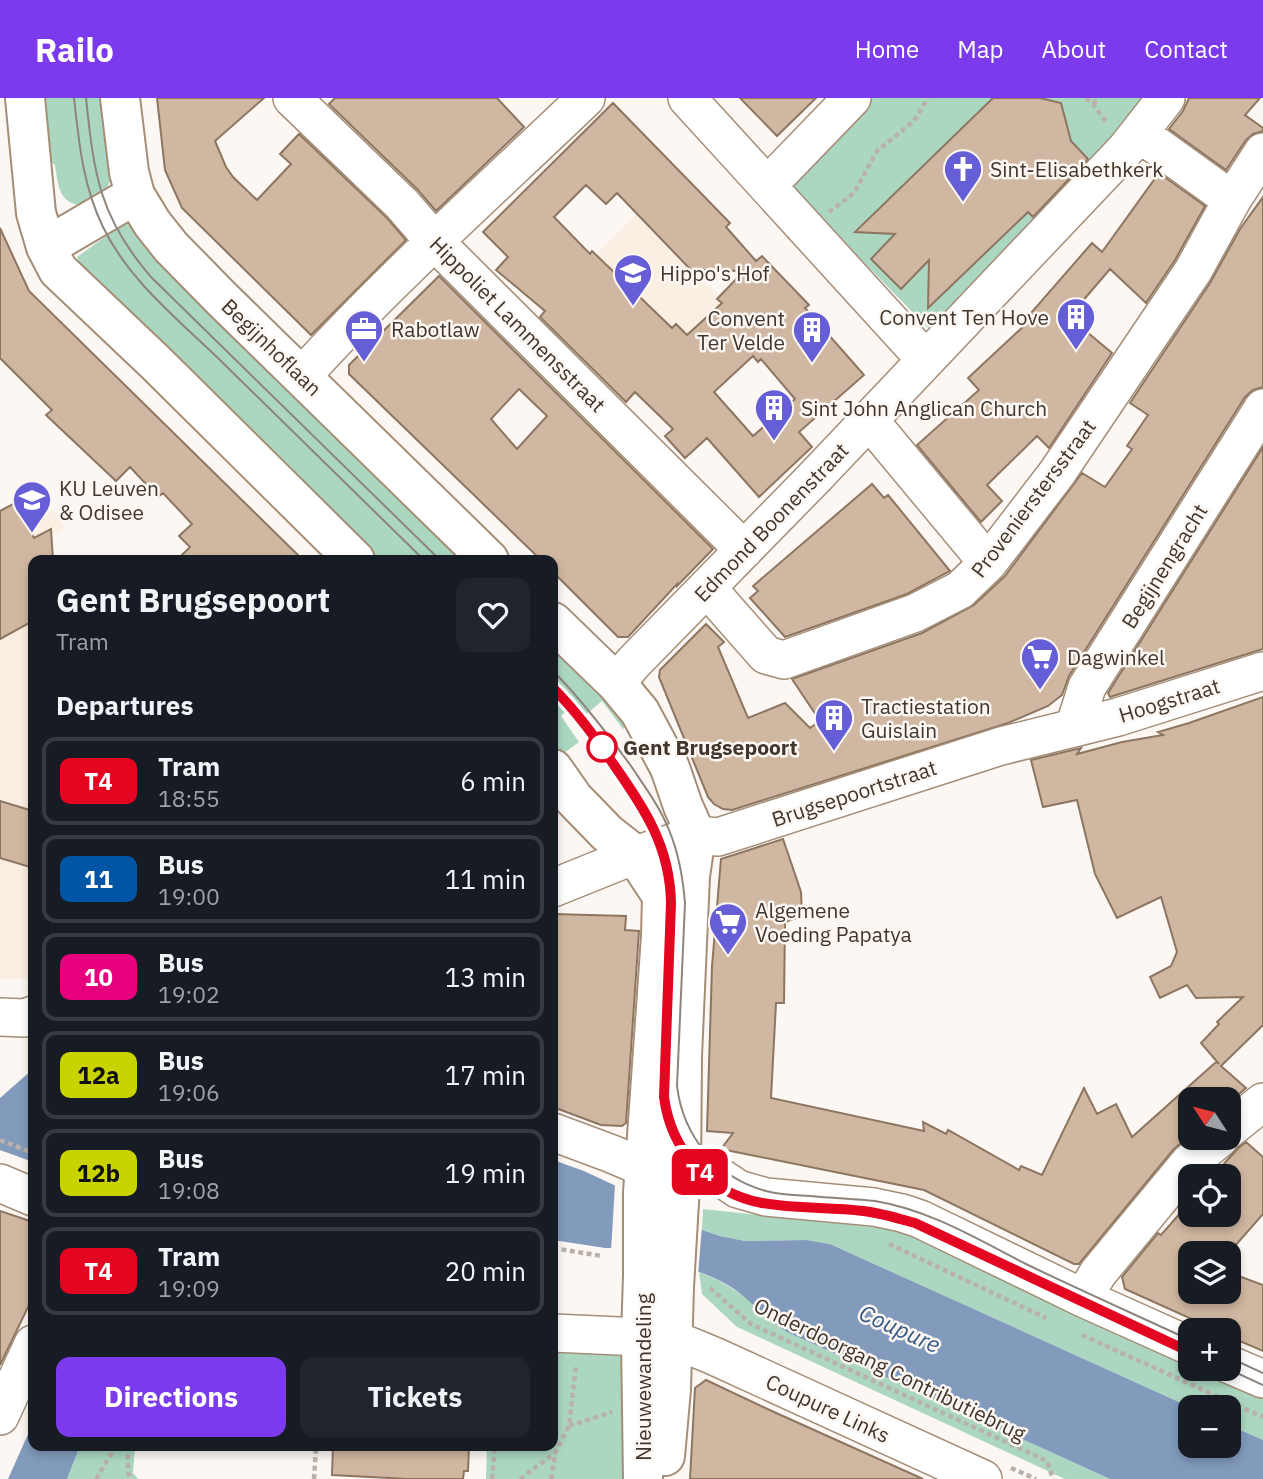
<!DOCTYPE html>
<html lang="en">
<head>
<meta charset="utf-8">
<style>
  body { margin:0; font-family:"IBM Plex Sans",sans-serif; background:#20242c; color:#f1f3f6; height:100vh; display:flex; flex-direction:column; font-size:26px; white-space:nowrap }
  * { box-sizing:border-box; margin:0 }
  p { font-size:23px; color:#9ea1a6 }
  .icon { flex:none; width:38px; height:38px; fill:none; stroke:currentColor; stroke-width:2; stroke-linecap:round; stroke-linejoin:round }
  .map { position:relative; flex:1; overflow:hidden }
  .side { position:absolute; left:28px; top:457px; width:530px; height:896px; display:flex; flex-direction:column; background:#171b24; border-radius:14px; box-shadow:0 4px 10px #0003 }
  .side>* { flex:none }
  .badge { padding:0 14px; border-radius:10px; font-size:24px; line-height:46px }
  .needle { width:46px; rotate:306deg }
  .fabs { position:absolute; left:1178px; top:989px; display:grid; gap:14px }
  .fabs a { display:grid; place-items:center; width:63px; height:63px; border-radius:14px; background:#171b24; box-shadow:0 4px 10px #0003; font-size:35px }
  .map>.badge { position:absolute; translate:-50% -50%; box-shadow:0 0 0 4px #fff }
  h2 { padding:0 28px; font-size:26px; line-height:63px }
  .round { display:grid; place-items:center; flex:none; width:74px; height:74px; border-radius:14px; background:#20242c }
  .headline { display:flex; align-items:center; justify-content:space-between; height:119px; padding:0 28px }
  h1 { font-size:33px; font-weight:700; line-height:52px }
  .primary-button { display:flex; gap:14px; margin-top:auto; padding:14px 28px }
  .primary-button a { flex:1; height:80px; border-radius:14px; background:#7c3aed; color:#fff; font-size:28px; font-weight:700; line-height:80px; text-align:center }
  .primary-button a+a { background:#20242c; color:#f1f3f6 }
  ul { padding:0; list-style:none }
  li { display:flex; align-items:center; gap:21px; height:88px; margin:0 14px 10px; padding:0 14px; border:4px solid #363941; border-radius:14px }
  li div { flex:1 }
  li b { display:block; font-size:26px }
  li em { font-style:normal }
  li .badge { min-width:77px; font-weight:700; text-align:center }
  header { display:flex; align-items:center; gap:42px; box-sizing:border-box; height:98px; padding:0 35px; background:#7c3aed; color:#fff }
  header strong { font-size:33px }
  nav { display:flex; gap:38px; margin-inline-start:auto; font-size:24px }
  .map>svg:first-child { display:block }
  .built { fill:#fbeee2 }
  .green { fill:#abd7c1 }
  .water { fill:#829bbd }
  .pier { fill:#fdf7f3 }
  .building { fill:#d0b7a1; stroke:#8d7661; stroke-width:2; fill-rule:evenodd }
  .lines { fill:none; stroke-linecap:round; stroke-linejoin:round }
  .minor-casing { stroke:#a58e78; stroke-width:40 }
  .major-casing { stroke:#a58e78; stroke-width:42 }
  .path { stroke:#b9b1ab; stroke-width:4.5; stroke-dasharray:5 3.5; stroke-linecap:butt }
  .minor { stroke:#fff; stroke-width:37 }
  .major { stroke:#fff; stroke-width:38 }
  .tram { stroke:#8d847d; stroke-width:2 }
  .major-bridge-casing { stroke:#a58e78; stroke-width:42; stroke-linecap:butt }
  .major-bridge { stroke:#fff; stroke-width:38 }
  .line-casing { stroke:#fff; stroke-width:16 }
  .line { stroke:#e40521; stroke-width:10 }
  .stop-dot { fill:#fff; stroke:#e40521; stroke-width:3.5 }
  .labels { text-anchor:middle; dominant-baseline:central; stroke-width:5; stroke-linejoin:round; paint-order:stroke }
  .poi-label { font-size:21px; fill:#40362c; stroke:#fdf7f3; text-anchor:start }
  .street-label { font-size:21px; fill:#40362c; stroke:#fdf7f3 }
  .stop-label { font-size:21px; font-weight:bold; fill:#40362c; stroke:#fdf7f3; text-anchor:start }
  .water-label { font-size:23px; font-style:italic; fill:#345887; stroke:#fdf7f3 }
</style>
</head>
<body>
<header>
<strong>Railo</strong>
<nav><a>Home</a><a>Map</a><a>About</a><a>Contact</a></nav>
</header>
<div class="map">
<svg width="1263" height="1381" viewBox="0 0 1263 1381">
  <rect width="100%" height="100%" fill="#fdf7f3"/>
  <path class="built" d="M637 116 691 172 720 198 718 201 722 205 697 227 707 237 663 266 627 303 541 218 592 153 596 156Z
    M53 412 65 430 0 463V441Z
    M33 474V587L31 594 33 631V880L0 881V489Z"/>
  <path class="green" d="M39 0H108L116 74 107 89 78 107C58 103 58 85 55 67L44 58Z
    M873 0H1149L932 234 789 88Z
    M130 121 471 462H377L81 169 77 159Z
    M553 542 631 624 623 631 602 603 577 624 567 612 561 618 579 644 560 658 553 648Z
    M703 1111 900 1132 1190 1267V1270L1198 1271 1263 1300V1342L1229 1327 1228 1309H1190L830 1146 806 1142 745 1143 720 1138 702 1132Z
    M699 1174C717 1181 734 1190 748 1202 761 1212 772 1226 787 1234L1110 1381H1065L737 1229 702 1196Z
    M553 1246 621 1247 624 1275 629 1381H486L487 1348H553Z
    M80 1348H135L133 1375 138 1381H67Z"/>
  <path class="water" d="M0 967 33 969V1064L0 1052Z
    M553 1062 584 1073 614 1087 702 1132 720 1138 745 1143 806 1142 830 1146 1190 1309V1348H1228L1229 1327 1263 1342V1381H1110L787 1234C766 1222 751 1202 731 1189 695 1167 650 1161 610 1150H605L553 1142Z
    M33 1325V1348H80L67 1381H8Z"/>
  <path class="pier" d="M0 964 33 966V971L0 1000Z
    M615 1087 626 1090 702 1128 698 1177 611 1153Z"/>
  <path class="building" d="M157 0H264L215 43 226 69 233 79 257 102 291 66 280 56 299 36 387 120 406 142 311 237 182 110 165 72Z
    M335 0H497L524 29 436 113 417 91 329 6Z
    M740 0H816L777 38Z
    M993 0H1040L1061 5 1071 43 1088 61 1033 119 1028 114 928 210 929 162 901 191 871 161 895 136 855 134Z
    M1189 0H1260L1245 17 1263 30V33L1253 36 1246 42 1226 72 1169 31 1183 13Z
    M613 5 730 125 726 129 756 163 762 158 809 207 805 210 864 277 799 334 812 349 759 399 707 340 685 360 665 338 673 331 635 294 626 304 540 219 545 213 496 172 508 159 483 134ZM586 87 606 106 617 95 691 172 744 173 717 201 722 205 687 237 676 226 672 230 592 153 590 156 554 119ZM753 258 758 264 761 261 795 301 753 338 714 294Z
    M1159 75 1205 108 1175 162 1146 205 1110 171 1069 219 1112 255 1049 350 1037 338 987 387 1002 403 981 424 917 347 979 292 968 280 1026 226 1024 223 1092 145 1102 154Z
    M1263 99V289L1253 292 1245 299 1069 578 1062 597 1048 608 1008 625 732 712 723 711 714 706 708 699 659 579 660 572 706 526 724 544 718 549 748 620 785 605 810 630 820 623 792 581 922 535 974 507 1005 478 1082 375 1105 389 1132 351 1127 348 1148 317 1130 305 1210 185 1240 131Z
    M0 130 29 193 303 462H177L190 449 179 438 192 426 163 395 158 399 130 369 116 383 46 317 52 312 0 260Z
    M439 178 713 451 677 488V486L628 539H618L553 474V462H541L349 276V267ZM519 291 547 318 517 351 491 321Z
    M1263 349V551L1110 599 1108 595Z
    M872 386 884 400 888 397 950 473 907 496 785 539 750 500 758 493 753 488Z
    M15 405 34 440 51 431 53 462H33V523L0 541V413Z
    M1263 599V927L1221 968 1246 990 1228 1005V1001H1190V1037L1173 1052 1079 1166H1074L924 1092 721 1051 733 1035 707 1033 712 868 721 761 783 741 801 794 802 818 785 824 784 905H776L771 1000 924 1033 923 1024 946 1036 948 1032 1019 1072 1021 1068 1042 1077 1084 990 1097 1016 1116 1006 1132 1039 1216 964 1219 966 1201 945 1219 926 1217 924 1243 899 1196 900 1187 887 1160 900 1150 879 1171 868 1177 854 1161 799 1117 820 1095 776 1077 702 1043 709 1031 662 1081 650 1077 656 1122 644 1163 637 1158 634 1189 625Z
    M0 703 33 713V770L0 760Z
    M553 816 626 818 625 832 639 833 626 1025 622 1028 601 1027 553 1009Z
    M1246 1044 1263 1059V1116L1228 1156 1190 1155V1194H1228V1174L1263 1187V1253L1228 1238V1232H1216L1125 1191 1122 1179 1158 1135 1161 1137 1190 1104V1116H1228V1078H1213L1238 1050Z
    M0 1113 33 1124V1181L30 1205 0 1267Z
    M706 1282 774 1314 923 1381H690L695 1290Z
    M333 1348H469L468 1373H464L463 1381H408L332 1377Z"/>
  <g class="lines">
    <g class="minor-casing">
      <path id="minor" d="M292 0 402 106 435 144 744 452
        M687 0 925 261
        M1139 35 1232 102
        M768 87 852 0
        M302 278C391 180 491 91 586 0
        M869 322 988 465
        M707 490 766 557 784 562 915 515 960 492 988 465 1057 375 1162 219 1193 173 1232 102 1263 54
        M616 585 634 564 815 379 1126 51 1166 0
        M1074 630 1087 589 1263 310
        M553 790 635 757 696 737 718 739 1001 648 1118 619 1263 573
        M0 919 24 920 33 917
        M1228 1032 1263 1004
        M553 1034 612 1056 645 1070
        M681 1078 708 1071 738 1091 766 1099 874 1109 902 1115 920 1121 1083 1200 1190 1248
        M0 1085 33 1099
        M1083 1200 1098 1175 1189 1065 1220 1040
        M553 1235 641 1239
        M671 1242 680 1244 714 1258 983 1381
        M1228 1266 1263 1281
        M0 1318 33 1246"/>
    </g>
    <g class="major-casing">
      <path id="major" d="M25 0 36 115 46 149 58 172 156 265 355 462
        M120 0 129 74 135 97 152 125 171 149 220 199 489 462
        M46 149 135 97
        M553 524 616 585 640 614 670 670 683 708 696 737 690 778 682 958 681 1078 679 1104
        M553 671 574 701 607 735 635 757 662 798 661 838 643 1095
        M643 1178 641 1239 643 1381
        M665 1358 671 1291 674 1189"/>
    </g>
    <path class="path" d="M1086 0 1093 6 1107 25
      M1093 6 1099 0
      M829 114 854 95 877 53 914 23 928 0
      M622 688 645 722
      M0 1042 33 1055
      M889 1146 1046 1220
      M553 1150 602 1158
      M710 1190 751 1226 1047 1363 1053 1381
      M1082 1237 1263 1319
      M569 1328 612 1314
      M128 1348V1374L131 1381
      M1011 1370 1036 1381
      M96 1381 116 1348
      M314 1381 316 1348
      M492 1381 495 1348
      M520 1381 556 1354
      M551 1381 556 1353 569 1328 576 1267"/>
    <use href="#minor" class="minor"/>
    <use href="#major" class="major"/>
    <path class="tram" d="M74 0C79 45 83 88 103 129 129 183 180 223 222 264 289 330 357 396 424 462
      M86 0C94 76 99 119 151 179L440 462
      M553 573C582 602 607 635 631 668 645 689 660 709 669 732 679 756 683 780 685 805L677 988C683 1038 717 1080 766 1093 780 1097 795 1097 810 1098 831 1100 853 1101 875 1103 930 1112 979 1142 1028 1167 1082 1193 1136 1217 1190 1242
      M553 590C576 614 596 640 614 667 645 711 670 749 671 805L664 999C671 1052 708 1095 762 1105 795 1111 829 1110 863 1113 881 1115 897 1120 915 1125L1190 1254
      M1228 1259 1263 1275
      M1226 1270 1263 1287"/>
    <g class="major-bridge-casing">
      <path id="major-bridge" d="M643 1178V1095
        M674 1189 679 1104"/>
    </g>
    <use href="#major-bridge" class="major-bridge"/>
  </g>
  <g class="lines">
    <g class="line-casing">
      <path id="line" d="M553 590C576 613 596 640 614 667 645 711 670 749 671 805L664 999C671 1052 708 1095 762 1105 795 1111 829 1109 863 1113 881 1115 897 1120 915 1125L1190 1254"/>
    </g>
    <use href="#line" class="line"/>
  </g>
  <defs>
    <g id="church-pin" transform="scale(2.0125)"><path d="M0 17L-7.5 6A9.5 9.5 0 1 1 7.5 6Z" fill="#655ed7" stroke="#fdf7f3"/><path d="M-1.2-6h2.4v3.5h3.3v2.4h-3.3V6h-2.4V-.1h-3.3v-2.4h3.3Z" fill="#fff"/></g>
    <g id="school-pin" transform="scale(2.0125)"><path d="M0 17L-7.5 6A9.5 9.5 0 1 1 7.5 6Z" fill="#655ed7" stroke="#fdf7f3"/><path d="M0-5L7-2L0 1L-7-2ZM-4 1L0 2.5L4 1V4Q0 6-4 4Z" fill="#fff"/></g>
    <g id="building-pin" transform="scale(2.0125)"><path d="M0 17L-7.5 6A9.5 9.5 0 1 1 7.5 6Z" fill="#655ed7" stroke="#fdf7f3"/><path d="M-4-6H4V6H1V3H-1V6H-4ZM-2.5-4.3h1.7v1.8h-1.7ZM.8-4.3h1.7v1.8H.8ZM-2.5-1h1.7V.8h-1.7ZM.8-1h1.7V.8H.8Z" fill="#fff"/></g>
    <g id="office-pin" transform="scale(2.0125)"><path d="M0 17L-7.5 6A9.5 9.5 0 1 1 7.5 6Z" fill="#655ed7" stroke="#fdf7f3"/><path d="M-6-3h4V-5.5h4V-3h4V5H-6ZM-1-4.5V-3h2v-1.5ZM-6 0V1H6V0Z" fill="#fff"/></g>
    <g id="university-pin" transform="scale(2.0125)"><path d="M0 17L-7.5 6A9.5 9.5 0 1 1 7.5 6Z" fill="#655ed7" stroke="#fdf7f3"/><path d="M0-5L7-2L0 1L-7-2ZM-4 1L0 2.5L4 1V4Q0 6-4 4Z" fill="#fff"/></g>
    <g id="supermarket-pin" transform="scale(2.0125)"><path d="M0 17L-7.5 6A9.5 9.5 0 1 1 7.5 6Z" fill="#655ed7" stroke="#fdf7f3"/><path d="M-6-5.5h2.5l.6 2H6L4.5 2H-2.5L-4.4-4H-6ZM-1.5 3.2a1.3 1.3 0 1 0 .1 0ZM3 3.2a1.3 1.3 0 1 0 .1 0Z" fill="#fff"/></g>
  </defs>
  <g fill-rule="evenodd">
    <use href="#church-pin" x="963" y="71"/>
    <use href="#school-pin" x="633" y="175"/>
    <use href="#building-pin" x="1076" y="219"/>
    <use href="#office-pin" x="364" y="231"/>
    <use href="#building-pin" x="812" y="232"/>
    <use href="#building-pin" x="774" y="310"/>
    <use href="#university-pin" x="32" y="402"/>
    <use href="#supermarket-pin" x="1040" y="559"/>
    <use href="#building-pin" x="834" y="620"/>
    <use href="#supermarket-pin" x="728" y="824"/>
  </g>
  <circle class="stop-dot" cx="602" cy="649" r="14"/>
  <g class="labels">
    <g class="poi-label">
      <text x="990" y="71">Sint-Elisabethkerk</text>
      <text x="660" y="175">Hippo's Hof</text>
      <text x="1049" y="219" text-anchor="end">Convent Ten Hove</text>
      <text x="785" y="220" text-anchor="end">Convent<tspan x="785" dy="24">Ter Velde</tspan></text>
      <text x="391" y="231">Rabotlaw</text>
      <text x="801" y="310">Sint John Anglican Church</text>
      <text x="59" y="390">KU Leuven<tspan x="59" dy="24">&amp; Odisee</tspan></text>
      <text x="1067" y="559">Dagwinkel</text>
      <text x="861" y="608">Tractiestation<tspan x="861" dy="24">Guislain</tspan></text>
      <text x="755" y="812">Algemene<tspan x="755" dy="24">Voeding Papatya</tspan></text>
    </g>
    <g class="street-label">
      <text transform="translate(518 226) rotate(45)">Hippoliet Lammensstraat</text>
      <text transform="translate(272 249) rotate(44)">Begijnhoflaan</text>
      <text transform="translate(1033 400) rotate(-53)">Provenierstersstraat</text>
      <text transform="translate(771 424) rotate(-46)">Edmond Boonenstraat</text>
      <text transform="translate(1164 468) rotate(-58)">Begijnengracht</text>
      <text transform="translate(1169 602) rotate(-17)">Hoogstraat</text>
      <text transform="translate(854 695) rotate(-18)">Brugsepoortstraat</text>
      <text transform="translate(890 1271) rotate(26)">Onderdoorgang Contributiebrug</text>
      <text transform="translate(643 1279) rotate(-90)">Nieuwewandeling</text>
      <text transform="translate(828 1310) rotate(25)">Coupure Links</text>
    </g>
    <g class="stop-label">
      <text x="623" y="649">Gent Brugsepoort</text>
    </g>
    <g class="water-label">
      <text transform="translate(900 1230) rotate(24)">Coupure</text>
    </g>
  </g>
</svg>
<div class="fabs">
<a><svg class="needle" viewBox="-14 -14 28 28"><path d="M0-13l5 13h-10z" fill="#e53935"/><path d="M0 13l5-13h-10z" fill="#9ea1a6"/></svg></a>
<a><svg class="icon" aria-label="locate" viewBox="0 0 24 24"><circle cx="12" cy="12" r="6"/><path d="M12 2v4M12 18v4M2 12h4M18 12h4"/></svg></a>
<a><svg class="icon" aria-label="layers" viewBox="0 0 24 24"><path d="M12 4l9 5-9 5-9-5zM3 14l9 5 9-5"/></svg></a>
<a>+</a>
<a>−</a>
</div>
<b class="badge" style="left:700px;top:1074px;background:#e40521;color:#fff">T4</b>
<section class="side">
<div class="headline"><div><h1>Gent Brugsepoort</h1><p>Tram</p></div><a class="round"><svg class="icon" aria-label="heart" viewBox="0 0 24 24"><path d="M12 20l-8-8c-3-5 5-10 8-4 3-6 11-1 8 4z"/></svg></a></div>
<h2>Departures</h2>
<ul>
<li><span class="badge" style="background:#e40521;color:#fff">T4</span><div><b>Tram</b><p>18:55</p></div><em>6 min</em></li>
<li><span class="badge" style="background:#0056a4;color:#fff">11</span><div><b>Bus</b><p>19:00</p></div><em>11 min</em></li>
<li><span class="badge" style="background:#e6007e;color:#fff">10</span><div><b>Bus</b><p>19:02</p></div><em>13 min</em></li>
<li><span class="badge" style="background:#c8d300;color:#111">12a</span><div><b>Bus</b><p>19:06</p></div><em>17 min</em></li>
<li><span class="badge" style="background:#c8d300;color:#111">12b</span><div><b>Bus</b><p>19:08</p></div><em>19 min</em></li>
<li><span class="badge" style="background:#e40521;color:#fff">T4</span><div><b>Tram</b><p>19:09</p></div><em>20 min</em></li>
</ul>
<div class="primary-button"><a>Directions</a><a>Tickets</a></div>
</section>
</div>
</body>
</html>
